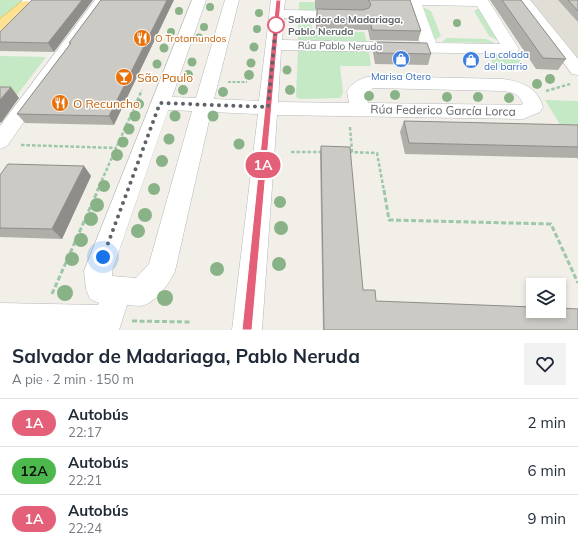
<!DOCTYPE html>
<html lang="es">
<head>
<meta charset="utf-8">
<style>
  body { margin:0; font-family:Mulish,sans-serif; background:#f2f2f3; color:#1f2937; height:100vh; display:flex; flex-direction:column; font-size:15px; white-space:nowrap }
  * { box-sizing:border-box; margin:0 }
  p { font-size:13px; color:#747a83 }
  .icon { flex:none; width:22px; height:22px; fill:none; stroke:currentColor; stroke-width:2; stroke-linecap:round; stroke-linejoin:round }
  .map { position:relative; height:330px; overflow:hidden }
  .side { display:flex; flex-direction:column; background:#fff; flex:1 }
  .side>* { flex:none }
  .badge { padding:0 8px; border-radius:13px; font-size:14px; line-height:26px }
  .fabs { position:absolute; left:526px; top:278px; display:grid; gap:8px }
  .fabs a { display:grid; place-items:center; width:40px; height:40px; border-radius:0px; background:#fff; box-shadow:0 2px 6px #0003; font-size:20px }
  .you { position:absolute; width:20px; height:20px; margin:-10px; border:3px solid #fff; border-radius:50%; background:#1a73e8; box-shadow:0 0 0 6px #1a73e833 }
  .map>.badge { position:absolute; translate:-50% -50%; box-shadow:0 0 0 2px #fff }
  .round { display:grid; place-items:center; flex:none; width:42px; height:42px; border-radius:0px; background:#f2f2f3 }
  .overview { display:flex; align-items:center; justify-content:space-between; height:68px; padding:0 12px }
  h1 { font-size:19px; font-weight:700; line-height:30px }
  ul { padding:0; list-style:none }
  li { display:flex; align-items:center; gap:12px; height:48px; padding:0 12px; border-top:1px solid #e0e1e3 }
  li div { flex:1 }
  li b { display:block; font-size:15px }
  li em { font-style:normal }
  li .badge { min-width:44px; font-weight:700; text-align:center }
  .map>svg:first-child { display:block }
  .education { fill:#e1ded6 }
  .green { fill:#c5e8c5 }
  .lines { fill:none; stroke-linecap:round; stroke-linejoin:round }
  .minor-casing { stroke:#b5b8bc; stroke-width:1 }
  .highway-casing { stroke:#f9ab00; stroke-width:1 }
  .path-far2 { stroke:#9cc7a9; stroke-width:2; stroke-dasharray:3 1.5; stroke-linecap:butt }
  .path-far1 { stroke:#9cc7a9; stroke-width:2.5; stroke-dasharray:3.5 2; stroke-linecap:butt }
  .path { stroke:#9cc7a9; stroke-width:3; stroke-dasharray:5 2.5; stroke-linecap:butt }
  .minor { fill:#fff; fill-rule:evenodd }
  .highway { fill:#fde293; fill-rule:evenodd }
  .tree { fill:#89b387 }
  .wall { fill:#afaea9 }
  .shaded-wall { fill:#8f8d8a }
  .building { fill:#cccac5; stroke:#8f8d8a }
  .line { fill:#e46078; stroke:#fff }
  .walk { stroke:#5f6368; stroke-width:4; stroke-dasharray:0 7.2 }
  .stop-dot { fill:#fff; stroke:#e46078; stroke-width:2 }
  .labels { text-anchor:middle; dominant-baseline:central; stroke-width:3; stroke-linejoin:round; paint-order:stroke }
  .far-stop-label { font-size:10px; font-weight:bold; fill:#5f6368; stroke:#fff; text-anchor:start }
  .far-food-label { font-size:10px; fill:#c56008; stroke:#fff; text-anchor:start }
  .far-street-label { font-size:10px; fill:#5f6368; stroke:#fff }
  .far-shop-label { font-size:10px; fill:#366cbe; stroke:#fff; text-anchor:start }
  .food-label { font-size:12px; fill:#c56008; stroke:#fff; text-anchor:start }
  .street-label { font-size:12px; fill:#5f6368; stroke:#fff }
</style>
</head>
<body>
<div class="map">
<svg width="578" height="330" viewBox="0 0 578 330">
  <rect width="100%" height="100%" fill="#f1efe8"/>
  <path class="education" d="M528 0H578V61Z"/>
  <path class="green" d="M0 0H25L0 21Z
    M299 2H360L362 13 299 12Z
    M423 7 431 11 441 36 435 40 433 38Z
    M479 8 499 41 489 36 474 11Z
    M298 18H311L312 31 364 32 367 43 298 42Z
    M447 38 486 39 495 43 442 42Z
    M298 50 369 51 371 66H340L343 93 340 98 300 99 296 97Z
    M487 52 515 53 525 68H495Z
    M0 56 46 57 17 95H0Z
    M545 100 578 101V131H564Z"/>
  <g class="lines">
    <g class="minor-casing">
      <path id="minor" d="M23 0H38L5 35 0 37V23Z
        M95 0H109L7 146 0 149V126Z
        M192 0H206L172 97 196 98 225 0H239L214 99 259 101 271 0H285L284 10 345 11 350 12 352 15 350 18 345 19 284 18 282 40 420 43 407 5 335 4 330 3 328 0H488L519 49 517 52 511 54 281 50 278 102 349 103 347 91C353 81 365 76 376 76L503 79C522 82 537 87 543 107L540 112 523 119 277 115 262 330H232L258 114 211 112 175 271C170 283 154 305 140 306 136 306 131 305 127 305L119 330H0V303L98 305 99 303 90 299 86 289 84 271ZM422 5 477 6 500 44 436 43ZM373 88 503 91C512 92 520 94 523 104L520 105 368 103 366 93ZM168 110 192 111 149 264 136 278 112 276V271Z
        M516 0H530L578 59V75L572 74Z"/>
    </g>
    <g class="highway-casing">
      <path id="highway" d="M26 1 31 2 33 5 31 8 5 29 0 31V19L21 2Z"/>
    </g>
    <path class="path-far2" d="M228 82H247"/>
    <path class="path-far1" d="M546 91 570 84
      M350 127 352 152
      M21 145 117 148
      M291 152H324
      M349 152 377 153 384 191
      M97 191 142 90"/>
    <path class="path" d="M384 190 389 220 551 224 578 283
      M52 294 98 190
      M132 321 190 322"/>
    <use href="#minor" class="minor"/>
    <use href="#highway" class="highway"/>
  </g>
  <g class="tree">
    <circle cx="210" cy="7" r="4"/>
    <circle cx="179" cy="11" r="4"/>
    <circle cx="259" cy="13" r="4"/>
    <circle cx="457" cy="23" r="4"/>
    <circle cx="204" cy="27" r="4"/>
    <circle cx="257" cy="29" r="4"/>
    <circle cx="171" cy="32" r="4"/>
    <circle cx="199" cy="38" r="4.5"/>
    <circle cx="254" cy="47" r="4.5"/>
    <circle cx="164" cy="48" r="4.5"/>
    <circle cx="192" cy="62" r="4.5"/>
    <circle cx="251" cy="63" r="4.5"/>
    <circle cx="157" cy="64" r="4.5"/>
    <circle cx="287" cy="70" r="4.5"/>
    <circle cx="188" cy="75" r="5"/>
    <circle cx="249" cy="75" r="5"/>
    <circle cx="550" cy="79" r="5"/>
    <circle cx="537" cy="84" r="5"/>
    <circle cx="183" cy="90" r="5"/>
    <circle cx="290" cy="90" r="5"/>
    <circle cx="223" cy="92" r="5"/>
    <circle cx="395" cy="95" r="5"/>
    <circle cx="369" cy="96" r="5"/>
    <circle cx="447" cy="97" r="5"/>
    <circle cx="478" cy="97" r="5"/>
    <circle cx="509" cy="98" r="5"/>
    <circle cx="139" cy="104" r="5"/>
    <circle cx="135" cy="116" r="5.5"/>
    <circle cx="175" cy="116" r="5.5"/>
    <circle cx="213" cy="116" r="5.5"/>
    <circle cx="129" cy="129" r="5.5"/>
    <circle cx="169" cy="139" r="5.5"/>
    <circle cx="123" cy="142" r="5.5"/>
    <circle cx="239" cy="144" r="5.5"/>
    <circle cx="117" cy="155" r="6"/>
    <circle cx="162" cy="161" r="6"/>
    <circle cx="104" cy="186" r="6"/>
    <circle cx="154" cy="189" r="6"/>
    <circle cx="280" cy="202" r="6"/>
    <circle cx="97" cy="205" r="7"/>
    <circle cx="145" cy="215" r="7"/>
    <circle cx="91" cy="219" r="7"/>
    <circle cx="281" cy="228" r="7"/>
    <circle cx="138" cy="231" r="7"/>
    <circle cx="81" cy="240" r="7"/>
    <circle cx="72" cy="259" r="7"/>
    <circle cx="279" cy="264" r="7"/>
    <circle cx="217" cy="269" r="7"/>
    <circle cx="65" cy="293" r="8"/>
    <circle cx="165" cy="298" r="8"/>
  </g>
  <path class="wall" d="M32 0 54 52 0 51V32Z
    M101 0 114 125 25 123 17 114 70 44 69 43Z
    M315 0H410L421 31 418 41 370 40 368 30 316 29V20L317 9 363 10 315 9Z
    M490 0H521L566 59 558 70 536 69Z
    M558 0H578V22Z
    M375 42 431 54 428 65 375 64 373 53Z
    M404 121 578 125V159L577 158 405 154 400 132Z
    M321 146 363 290 376 301 578 330H323L320 155Z
    M84 166 91 176 62 239 0 237V175Z"/>
  <path class="shaded-wall" d="M82 0H93L54 52 48 43Z
    M167 0H174L114 125 109 116Z
    M11 87 19 98 1 123 0 122V100Z
    M84 166 91 176 62 239 52 229Z"/>
  <path class="building" d="M32 0H82L48 43 0 42V32Z
    M101 0H167L109 116 17 114 71 43H69Z
    M368 0H410L421 31 372 30 370 19 317 18V9L363 10 369 8 371 4Z
    M502 0H521L566 59 543 58Z
    M568 0H578V11Z
    M375 42 427 43 431 54 377 53Z
    M0 87H11L0 100Z
    M404 121 578 125V147L409 143Z
    M321 146 350 147 363 290H375L376 301 533 307V311H559V308L578 309V330H324Z
    M8 164 84 166 52 229 0 228V175Z"/>
  <path class="line" d="M276 0H281L252 330H242Z"/>
  <g class="lines">
    <path class="walk" d="M103 257 160 103 268 107 276 25"/>
  </g>
  <defs>
    <g id="restaurant-disc" transform="scale(0.9)"><circle r="9.5" fill="#e8710a" stroke="#fff"/><path d="M-5-6h1v4h1v-4h1v4h1v-4h1v5L-1.5 .5V6h-2V.5L-5-1ZM5-6V6H3V1.5H1.5Q1.5-4 5-6Z" fill="#fff"/></g>
    <g id="shop-disc" transform="scale(0.9)"><circle r="9.5" fill="#3f7fe0" stroke="#fff"/><path d="M-5-2.5h2.3a2.7 3.5 0 0 1 5.4 0H5L5.5 6h-11ZM-1.5-2.5h3a1.5 2.3 0 0 0-3 0Z" fill="#fff"/></g>
    <g id="bar-disc" transform="scale(0.9)"><circle r="9.5" fill="#e8710a" stroke="#fff"/><path d="M-6-5H6L.8 .8V4.5H3.5V6h-7V4.5H-.8V.8Z" fill="#fff"/></g>
  </defs>
  <g fill-rule="evenodd">
    <use href="#restaurant-disc" x="142" y="38"/>
    <use href="#shop-disc" x="401" y="59"/>
    <use href="#shop-disc" x="471" y="60"/>
    <use href="#bar-disc" x="124" y="77"/>
    <use href="#restaurant-disc" x="60" y="103"/>
  </g>
  <circle class="stop-dot" cx="276" cy="25" r="8"/>
  <g class="labels">
    <g class="far-stop-label">
      <text x="288" y="19">Salvador de Madariaga,<tspan x="288" dy="12">Pablo Neruda</tspan></text>
    </g>
    <g class="far-food-label">
      <text x="155" y="38">O Trotamundos</text>
    </g>
    <g class="far-street-label">
      <text transform="translate(340 46) rotate(1)">Rúa Pablo Neruda</text>
    </g>
    <g class="far-shop-label">
      <text x="484" y="54">La colada<tspan x="484" dy="12">del barrio</tspan></text>
      <text x="401" y="76" text-anchor="middle">Marisa Otero</text>
    </g>
    <g class="food-label">
      <text x="137" y="77">São Paulo</text>
      <text x="73" y="103">O Recuncho</text>
    </g>
    <g class="street-label">
      <text transform="translate(443 110) rotate(1)">Rúa Federico García Lorca</text>
    </g>
  </g>
</svg>
<div class="fabs">
<a><svg class="icon" aria-label="layers" viewBox="0 0 24 24"><path d="M12 4l9 5-9 5-9-5zM3 14l9 5 9-5"/></svg></a>
</div>
<div class="you" style="left:103px;top:257px"></div>
<b class="badge" style="left:263px;top:165px;background:#e46078;color:#fff">1A</b>
</div>
<section class="side">
<div class="overview"><div><h1>Salvador de Madariaga, Pablo Neruda</h1><p>A pie · 2 min · 150 m</p></div><a class="round"><svg class="icon" aria-label="heart" viewBox="0 0 24 24"><path d="M12 20l-8-8c-3-5 5-10 8-4 3-6 11-1 8 4z"/></svg></a></div>
<ul>
<li><span class="badge" style="background:#e46078;color:#fff">1A</span><div><b>Autobús</b><p>22:17</p></div><em>2 min</em></li>
<li><span class="badge" style="background:#4db94c;color:#111">12A</span><div><b>Autobús</b><p>22:21</p></div><em>6 min</em></li>
<li><span class="badge" style="background:#e46078;color:#fff">1A</span><div><b>Autobús</b><p>22:24</p></div><em>9 min</em></li>
</ul>
</section>
</body>
</html>
